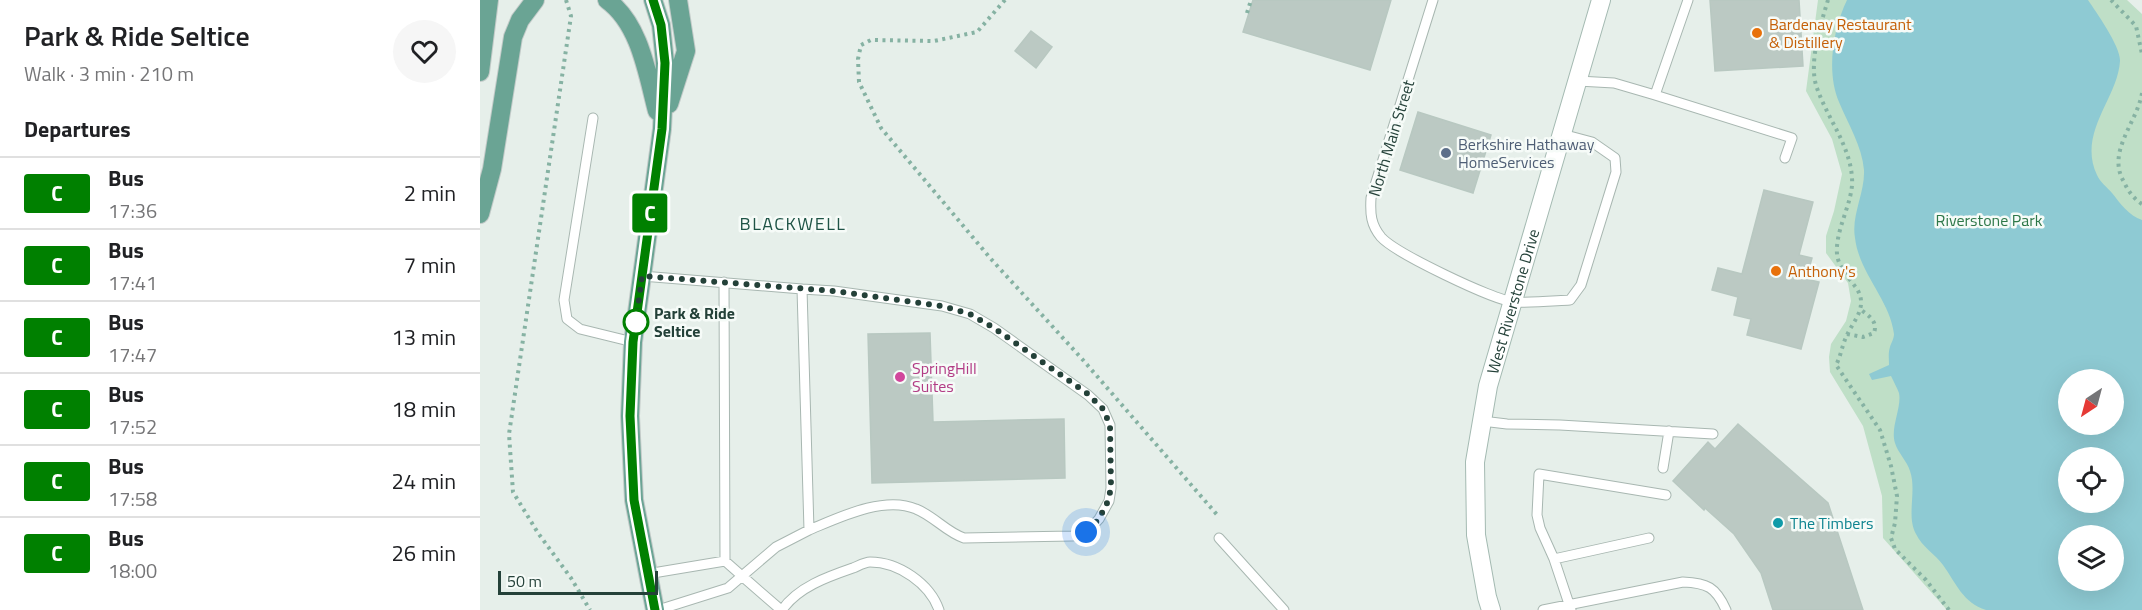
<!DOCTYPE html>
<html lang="en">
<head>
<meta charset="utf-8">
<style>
  body { margin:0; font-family:"Titillium Web",sans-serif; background:#f6f6f6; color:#202124; height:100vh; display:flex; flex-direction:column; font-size:22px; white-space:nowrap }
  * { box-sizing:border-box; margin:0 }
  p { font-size:20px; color:#757577 }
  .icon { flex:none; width:33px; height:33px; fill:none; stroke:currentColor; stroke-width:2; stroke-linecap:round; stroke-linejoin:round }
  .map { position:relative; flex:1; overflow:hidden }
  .drawer { display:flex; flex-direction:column; background:#fff; width:480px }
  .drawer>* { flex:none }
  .badge { padding:0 12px; border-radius:4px; font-size:21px; line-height:39px }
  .needle { width:39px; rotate:216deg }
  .tools { position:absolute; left:1578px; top:369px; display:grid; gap:12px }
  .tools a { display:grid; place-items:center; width:66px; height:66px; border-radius:50%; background:#fff; box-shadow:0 6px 24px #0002; font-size:30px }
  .scale { position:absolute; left:18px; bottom:15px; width:160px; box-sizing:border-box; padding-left:6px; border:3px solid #244139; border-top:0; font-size:16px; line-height:21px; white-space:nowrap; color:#244139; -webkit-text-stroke:4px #f6fbf8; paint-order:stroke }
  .you { position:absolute; width:30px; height:30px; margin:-15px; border:4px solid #fff; border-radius:50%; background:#1a73e8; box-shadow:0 0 0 9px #1a73e833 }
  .map>.badge { position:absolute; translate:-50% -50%; box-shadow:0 0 0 3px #fff }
  h2 { padding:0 24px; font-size:22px; line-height:54px }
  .round { display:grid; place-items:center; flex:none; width:63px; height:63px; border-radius:32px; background:#f6f6f6 }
  .head { display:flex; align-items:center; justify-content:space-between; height:102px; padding:0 24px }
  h1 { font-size:28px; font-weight:600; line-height:45px }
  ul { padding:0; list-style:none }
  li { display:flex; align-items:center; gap:18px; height:72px; padding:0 24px; border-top:2px solid #e0e0e0 }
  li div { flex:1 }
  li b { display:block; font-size:22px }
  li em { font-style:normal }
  li .badge { min-width:66px; font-weight:700; text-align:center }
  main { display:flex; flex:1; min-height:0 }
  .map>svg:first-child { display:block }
  .green { fill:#bfdfc7; fill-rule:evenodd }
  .water { fill:#8ecad3; fill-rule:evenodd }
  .building { fill:#bbc9c3; stroke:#b8c8c1; stroke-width:1.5 }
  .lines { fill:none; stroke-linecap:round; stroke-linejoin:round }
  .lane-casing { stroke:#a8b7b1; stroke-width:11 }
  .secondary-casing { stroke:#a4bab2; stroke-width:20 }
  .primary-casing { stroke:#c2cac8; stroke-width:20 }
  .path { stroke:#86b2a3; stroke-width:4; stroke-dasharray:3 4.5; stroke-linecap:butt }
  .lane { stroke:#fff; stroke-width:9 }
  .secondary { stroke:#fff; stroke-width:18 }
  .primary { stroke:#6aa494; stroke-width:18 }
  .line-casing { stroke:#fff; stroke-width:14 }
  .line { stroke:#008000; stroke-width:9 }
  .walk { stroke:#244139; stroke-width:6; stroke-dasharray:0 10.8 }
  .food-dot { fill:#e8710a; stroke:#f6fbf8; stroke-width:2 }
  .service-dot { fill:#5c6f8a; stroke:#f6fbf8; stroke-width:2 }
  .stop-dot { fill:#fff; stroke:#008000; stroke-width:3 }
  .hotel-dot { fill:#d1479c; stroke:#f6fbf8; stroke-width:2 }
  .culture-dot { fill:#0f9aa8; stroke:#f6fbf8; stroke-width:2 }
  .labels { text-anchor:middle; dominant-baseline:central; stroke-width:5; stroke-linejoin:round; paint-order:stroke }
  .food-label { font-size:16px; fill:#c56008; stroke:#f6fbf8; text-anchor:start }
  .street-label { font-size:16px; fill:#244139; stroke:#f6fbf8 }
  .service-label { font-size:16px; fill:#4e5e75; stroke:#f6fbf8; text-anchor:start }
  .park-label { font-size:16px; fill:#2e7849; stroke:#f6fbf8 }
  .stop-label { font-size:16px; font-weight:bold; fill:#244139; stroke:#f6fbf8; text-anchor:start }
  .hotel-label { font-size:16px; fill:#b23c85; stroke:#f6fbf8; text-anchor:start }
  .culture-label { font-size:16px; fill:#0d838f; stroke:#f6fbf8; text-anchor:start }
  .neighbourhood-label { font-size:18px; letter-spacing:1.5px; fill:#1f5446; stroke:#f6fbf8 }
</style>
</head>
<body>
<main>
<section class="drawer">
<div class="head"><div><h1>Park &amp; Ride Seltice</h1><p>Walk · 3 min · 210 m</p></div><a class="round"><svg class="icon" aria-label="heart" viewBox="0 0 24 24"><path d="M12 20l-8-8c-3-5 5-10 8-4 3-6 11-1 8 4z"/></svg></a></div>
<h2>Departures</h2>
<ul>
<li><span class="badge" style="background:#008000;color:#fff">C</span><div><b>Bus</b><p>17:36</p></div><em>2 min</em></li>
<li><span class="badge" style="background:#008000;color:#fff">C</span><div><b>Bus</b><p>17:41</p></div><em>7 min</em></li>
<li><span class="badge" style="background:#008000;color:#fff">C</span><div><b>Bus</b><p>17:47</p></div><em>13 min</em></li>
<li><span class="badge" style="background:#008000;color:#fff">C</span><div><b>Bus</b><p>17:52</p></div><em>18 min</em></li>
<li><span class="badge" style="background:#008000;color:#fff">C</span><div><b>Bus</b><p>17:58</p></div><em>24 min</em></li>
<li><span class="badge" style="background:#008000;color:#fff">C</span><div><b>Bus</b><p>18:00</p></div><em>26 min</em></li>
</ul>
</section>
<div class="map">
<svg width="1662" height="610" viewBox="0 0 1662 610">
  <rect width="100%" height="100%" fill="#e6efea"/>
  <path class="green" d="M1338 0H1647L1662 14V610H1467L1403 538 1402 496 1383 426 1350 372 1349 357 1351 344 1366 321 1371 301 1368 283 1346 253V236L1354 211 1362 174 1352 139 1326 91ZM1588 380H1634V424H1588ZM1588 458H1634V502H1588ZM1588 536H1634V580H1588Z"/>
  <path class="water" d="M1367 0H1608C1616 12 1641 47 1640 61 1638 98 1597 133 1617 175 1620 182 1627 187 1632 193 1640 203 1649 216 1662 220V610H1506C1483 603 1476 583 1463 565 1455 554 1442 547 1436 534 1426 516 1437 491 1430 471 1427 461 1418 453 1415 443 1410 428 1422 407 1419 393 1417 388 1414 382 1411 376L1392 380 1389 374 1409 365C1409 359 1408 353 1410 347 1411 343 1414 339 1414 334 1410 300 1379 273 1375 238 1371 215 1385 193 1384 170 1382 146 1368 124 1359 102 1346 72 1353 29 1367 0ZM1588 380H1634V424H1588ZM1588 458H1634V502H1588ZM1588 536H1634V580H1588Z"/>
  <path class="building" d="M773 0H911L890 70 763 32Z
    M1230 0H1319L1323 66 1235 71Z
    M551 31 572 47 556 68 535 51Z
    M938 112 1011 135 993 193 920 170Z
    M1284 190 1333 202 1319 255 1332 258 1326 279 1339 282 1321 349 1267 335 1271 319 1254 315 1258 297 1232 290 1238 268 1262 274Z
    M450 333 453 422 584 419 585 478 392 483 388 334Z
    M1258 424 1348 503 1383 610H1293L1281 573 1254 534 1225 508 1224 510 1193 481 1228 442 1235 449Z"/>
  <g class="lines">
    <g class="lane-casing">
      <path id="lane" d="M953 0 891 198C890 214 891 225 901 237 915 253 1013 300 1034 302 1052 303 1072 301 1090 300L1101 285 1136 172 1135 158 1112 142 1082 134
        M1098 81 1134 83 1175 95 1208 0
        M1175 95 1312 138 1305 158
        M113 118 84 300 87 319 100 329 153 342
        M162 276 322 289 329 530 296 547 262 576 301 610
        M244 282 245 561
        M322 289 354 291 462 306 490 314 514 328 608 395 623 409 630 425 631 488 629 501 619 519 606 533 592 536 484 538C466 532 454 516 436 509 404 495 358 518 329 530
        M1002 421 1027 424 1080 425 1233 434
        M1183 468 1189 431
        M739 538 804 610
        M1074 559 1169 538
        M167 574 245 561 262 576 248 588 178 610
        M302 610C318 587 347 577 373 568 378 566 385 562 390 562 419 562 450 584 459 610
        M1063 610 1203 582C1227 583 1236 587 1246 610
        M1091 610 1074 559 1060 528 1057 515 1059 474 1186 495"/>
    </g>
    <g class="secondary-casing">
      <g id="secondary">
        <path id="s1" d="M1011 610 1007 597 996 535 995 462 1008 386 1121 0"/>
      </g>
    </g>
    <g class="primary-casing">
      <path id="primary" d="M127 0C160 24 167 73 177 111
        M173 0 181 25 185 63 182 129 153 342 150 416 154 500 175 610
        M0 72 9 0
        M189 104 206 51 198 0
        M0 214 12 169 33 37 40 20 55 0"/>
    </g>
    <path class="path" d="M86 0 91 16 29 434 33 492 58 533 91 578 110 610
      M525 0 497 32 454 41 391 40 381 45 378 59 379 82 401 128 511 259 603 360 739 517
      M1348 0C1341 23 1329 61 1336 85 1346 117 1370 144 1372 178 1374 201 1355 229 1357 254 1358 267 1370 279 1377 289 1388 307 1374 320 1367 335 1362 345 1361 356 1356 365L1400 430 1411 466 1417 496 1415 523 1411 538 1415 549 1446 580 1469 610
      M1631 0 1656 26 1662 54
      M767 13 771 0
      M1662 93C1657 123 1626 152 1644 182 1648 191 1654 199 1662 204
      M1367 334 1383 337 1394 333C1398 321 1389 316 1380 309"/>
    <use href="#lane" class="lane"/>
    <use href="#secondary" class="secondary"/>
    <use href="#primary" class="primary"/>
  </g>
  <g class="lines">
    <g class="line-casing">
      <path id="line" d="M173 0 181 25 185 63 182 129 153 342 150 416 154 500 175 610"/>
    </g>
    <use href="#line" class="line"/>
    <path class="walk" d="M156 322 162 276 354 291 462 306 490 314 514 328 608 394 623 409 630 425 631 488 628 501 619 519 606 532"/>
  </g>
  <g class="food-dot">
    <circle cx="1277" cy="33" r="6"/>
    <circle cx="1296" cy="271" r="6"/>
  </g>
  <circle class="service-dot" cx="966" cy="153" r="6"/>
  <circle class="stop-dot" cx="156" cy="322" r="12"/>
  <circle class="hotel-dot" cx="420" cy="377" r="6"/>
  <circle class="culture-dot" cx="1298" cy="523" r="6"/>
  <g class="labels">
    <g class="food-label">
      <text x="1289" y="24">Bardenay Restaurant<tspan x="1289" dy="18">&amp; Distillery</tspan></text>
      <text x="1308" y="271">Anthony's</text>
    </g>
    <g class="street-label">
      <text transform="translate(911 138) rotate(-73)">North Main Street</text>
      <text stroke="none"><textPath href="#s1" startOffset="315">West Riverstone Drive</textPath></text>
    </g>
    <g class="service-label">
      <text x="978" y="144">Berkshire Hathaway<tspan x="978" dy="18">HomeServices</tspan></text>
    </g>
    <g class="park-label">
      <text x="1509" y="220">Riverstone Park</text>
    </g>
    <g class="stop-label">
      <text x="174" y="313">Park &amp; Ride<tspan x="174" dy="18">Seltice</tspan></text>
    </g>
    <g class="hotel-label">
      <text x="432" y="368">SpringHill<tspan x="432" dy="18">Suites</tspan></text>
    </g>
    <g class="culture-label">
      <text x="1310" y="523">The Timbers</text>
    </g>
    <g class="neighbourhood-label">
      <text x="313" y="223">BLACKWELL</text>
    </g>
  </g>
</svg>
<div class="tools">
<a><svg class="needle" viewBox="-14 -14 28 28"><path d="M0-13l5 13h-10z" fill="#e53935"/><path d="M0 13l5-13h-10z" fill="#757577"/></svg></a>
<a><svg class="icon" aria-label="locate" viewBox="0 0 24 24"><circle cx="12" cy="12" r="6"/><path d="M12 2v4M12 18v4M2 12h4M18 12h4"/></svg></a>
<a><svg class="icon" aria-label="layers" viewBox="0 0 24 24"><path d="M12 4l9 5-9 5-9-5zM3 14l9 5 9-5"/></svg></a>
</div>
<div class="scale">50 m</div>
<div class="you" style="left:606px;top:532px"></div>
<b class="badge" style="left:170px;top:213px;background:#008000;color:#fff">C</b>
</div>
</main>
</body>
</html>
